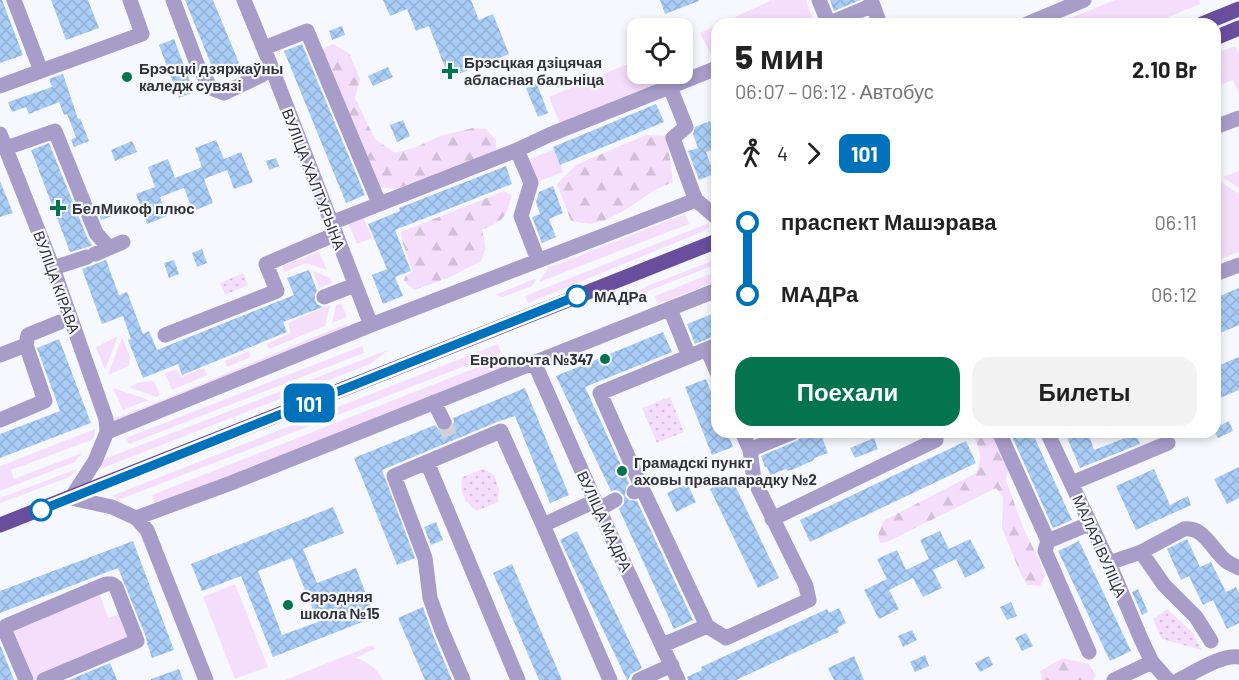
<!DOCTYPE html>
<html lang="ru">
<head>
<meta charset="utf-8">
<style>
  body { margin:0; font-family:Barlow,sans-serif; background:#f2f2f2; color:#222; height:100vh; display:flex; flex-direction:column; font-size:22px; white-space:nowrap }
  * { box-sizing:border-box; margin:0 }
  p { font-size:20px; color:#767676 }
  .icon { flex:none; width:33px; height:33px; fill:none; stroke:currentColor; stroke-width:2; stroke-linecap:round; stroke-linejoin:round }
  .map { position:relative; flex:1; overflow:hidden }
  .drawer { position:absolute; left:711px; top:18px; width:510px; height:420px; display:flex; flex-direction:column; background:#fff; border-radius:18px; box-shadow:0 3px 9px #0003 }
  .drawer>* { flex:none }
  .badge { padding:0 12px; border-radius:9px; font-size:21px; line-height:39px }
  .buttons { position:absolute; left:627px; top:18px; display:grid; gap:12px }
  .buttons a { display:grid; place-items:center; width:66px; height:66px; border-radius:12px; background:#fff; box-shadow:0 3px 9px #0003; font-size:30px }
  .map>.badge { position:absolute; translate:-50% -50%; box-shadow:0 0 0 3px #fff }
  .legs { display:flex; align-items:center; gap:9px; height:66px; padding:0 24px; font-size:20px }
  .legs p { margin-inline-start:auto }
  .headline { display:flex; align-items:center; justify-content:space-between; height:102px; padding:0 24px }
  h1 { font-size:33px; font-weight:800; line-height:45px }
  .button { display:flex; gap:12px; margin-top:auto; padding:12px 24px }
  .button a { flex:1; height:69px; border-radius:18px; background:#04744e; color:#fff; font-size:24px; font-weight:800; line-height:69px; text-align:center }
  .button a+a { background:#f2f2f2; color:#222 }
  ul { padding:0 24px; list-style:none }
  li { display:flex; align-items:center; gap:21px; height:72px; font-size:22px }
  li i { display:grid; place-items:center; width:9px; height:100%; margin:0 8px; background:currentColor }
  li i::after { content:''; width:15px; height:15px; margin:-8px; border:4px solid; border-radius:50%; background:#fff }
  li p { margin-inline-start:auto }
  li:first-child i { background:linear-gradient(#0000 50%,currentColor 0) }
  li:last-child i { background:linear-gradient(currentColor 50%,#0000 0) }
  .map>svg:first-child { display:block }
  .grass { fill:#f5defb }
  .forest { fill:url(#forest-firs) }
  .park { fill:url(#park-dots) }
  .building { fill:url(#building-cross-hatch); fill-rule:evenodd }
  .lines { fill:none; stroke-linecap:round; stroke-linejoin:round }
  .minor-tunnel { stroke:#d0d1d6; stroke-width:15; stroke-dasharray:15 8; stroke-linecap:butt }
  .minor { stroke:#a89cc9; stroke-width:15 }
  .major { stroke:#684e9d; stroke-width:15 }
  .line-1-casing { stroke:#fff; stroke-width:14 }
  .line-1 { stroke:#0072bc; stroke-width:9 }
  .poi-dot { fill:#04744e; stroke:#f7f8fe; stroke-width:2 }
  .stop-1-dot { fill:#fff; stroke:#0072bc; stroke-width:3 }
  .labels { text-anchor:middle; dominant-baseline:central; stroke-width:4.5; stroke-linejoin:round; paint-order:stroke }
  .poi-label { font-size:15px; font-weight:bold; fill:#323337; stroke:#f7f8fe; text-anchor:start }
  .street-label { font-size:15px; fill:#323337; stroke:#f7f8fe }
  .stop-label { font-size:15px; font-weight:bold; fill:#323337; stroke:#f7f8fe; text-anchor:start }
</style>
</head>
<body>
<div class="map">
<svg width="1239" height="680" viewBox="0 0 1239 680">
  <defs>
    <pattern id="forest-firs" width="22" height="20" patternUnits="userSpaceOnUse" patternTransform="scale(1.5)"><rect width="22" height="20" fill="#f5defb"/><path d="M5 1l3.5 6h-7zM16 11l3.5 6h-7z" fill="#d2bfd8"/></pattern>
    <pattern id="park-dots" width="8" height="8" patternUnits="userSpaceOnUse" patternTransform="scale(1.5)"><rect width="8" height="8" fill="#f5defb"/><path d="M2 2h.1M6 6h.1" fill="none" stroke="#d2bfd8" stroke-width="1.8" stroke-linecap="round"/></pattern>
    <pattern id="building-cross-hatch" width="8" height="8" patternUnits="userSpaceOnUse" patternTransform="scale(1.5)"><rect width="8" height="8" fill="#a9cdf6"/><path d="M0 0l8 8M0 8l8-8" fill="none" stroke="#92b0d4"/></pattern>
  </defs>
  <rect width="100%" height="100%" fill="#f7f8fe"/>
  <path class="grass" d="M770 0H806L813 20 805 24H720L770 1Z
    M1115 0H1199L1200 4 1152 24H1055Z
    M717 25V60L714 61 700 33Z
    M1235 46 1239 54V94L1233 80 1215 87V54Z
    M637 60 638 74H658L662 84 561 126 549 97Z
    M554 149 563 172 537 182 528 160Z
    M1239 171V188L1223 177Z
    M1217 179 1239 194V252L1221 259 1215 253V180Z
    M362 214 372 238 357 244 347 220Z
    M685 214 689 224 539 282 548 268Z
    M709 223V227L704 231 528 303 525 296Z
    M319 252 327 270 306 263 285 272 282 266Z
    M717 259V264L625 300 647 286Z
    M313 271 330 278 332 283 319 288Z
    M717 271V277L715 282 658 304 655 296Z
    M537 278 532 286 503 297 495 295Z
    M341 303 347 317 332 323 336 305Z
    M330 305 325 326 269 349 267 344 291 333 288 323Z
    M346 324 348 330 118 422 111 420 157 402Z
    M118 336 105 370 96 347Z
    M122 337 130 357 129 366 108 375Z
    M498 344 501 352 118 500 112 496Z
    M362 346 364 353 129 444 126 438Z
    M388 350 370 364 100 469 102 460Z
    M249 351 251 357 227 367 225 361Z
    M506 356 509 366 156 506 152 495Z
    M204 368 207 375 172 390 165 373 177 369 181 377Z
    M154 381 160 395 156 397 129 387 140 382Z
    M113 388 149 400 123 410Z
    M95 429 94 439 11 470 14 479 82 453 75 462 0 491V466Z
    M77 469 74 473 67 478 0 503V498Z
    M235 584 268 667 235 679 203 597Z
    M100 595 108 618 120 614 131 641 34 680 13 630Z
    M373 645 375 649 355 658C368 661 376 668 383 680H285Z"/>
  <path class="forest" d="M333 44 349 53 360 79 355 98 375 139 395 153 416 147 440 136 473 128 486 129 496 140V150L490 156 395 189 379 187 321 50Z
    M646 135 667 136C668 152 672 167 673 182L655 190 625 210 606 220 590 224 571 221 557 184 576 165Z
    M504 191 512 195C505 220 505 219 482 230L486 248 481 261 448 278 414 290 404 281 405 276 413 272 402 241 401 232Z
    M962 432H994L1009 466 1006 480 1024 530 1039 559 1045 576 1040 586 1027 585 1020 572 1002 528 1003 497 996 488 887 542 880 543 878 536 883 521 976 473C983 458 980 449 973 435Z
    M1063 658 1089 664 1096 676 1093 680H1042L1040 671Z"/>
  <path class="park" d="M243 273 248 285 225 295 220 283Z
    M670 397 684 432 657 443 642 408Z
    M483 469 494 475 499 489 498 502 477 511C463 500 460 495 462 477Z
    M1167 609 1192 632 1202 650 1162 639 1153 619Z"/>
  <path class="building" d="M0 0H2L23 55 0 63Z
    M51 0H88L99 28 66 40Z
    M185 0H213L239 63 235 67 229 71 214 72Z
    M383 0H471L479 20 493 14 509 54 449 78 429 26 416 31 407 9 390 16Z
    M660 0H699V1L665 14Z
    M830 0H860L834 11Z
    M342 26 345 35 332 40 329 31Z
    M174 39 194 92 179 98 159 45Z
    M302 44 365 195 346 203 284 51Z
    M388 67 393 77 373 86 368 76Z
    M63 74 78 119 80 118 89 141 74 147 71 140 76 137 67 114 64 115 59 102 29 114 26 107 12 112 8 102 52 87 49 79Z
    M537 84 548 113 538 117 526 88Z
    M656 104 664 122 560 165 553 147Z
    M403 120 410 136 397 142 390 125Z
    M710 121 717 140V148L706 152 714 174 699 180 688 151 698 148 693 134 695 127Z
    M216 140 224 159 241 152 253 182 234 189 227 170 204 179 213 203 193 211 184 188 160 197 167 216 147 224 136 194 155 187 148 167 168 159 175 178 202 167 195 148Z
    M132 141 137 152 115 161 111 150Z
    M49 143 87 237 92 245 88 247 70 252 31 150Z
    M276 158 279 166 269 170 266 161Z
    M506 166 512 184 395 230 411 271 395 277 403 296 383 304 372 275 387 269 368 224 400 211 399 208Z
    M0 181 13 213 0 217Z
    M553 186 563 213 549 219 556 237 542 243 532 217 540 214 536 202 539 192Z
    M107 204 112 216 101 220 97 208Z
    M202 249 207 263 197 267 192 253Z
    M106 260 119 295 127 292 143 334 149 331 157 350 294 295 287 278 309 270 317 290 315 295V300L317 304 323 307 283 322 287 332 182 375 178 364 143 378 128 340 131 339 123 316 102 324 82 269Z
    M174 260 179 274 169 278 164 263Z
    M1239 288V325L1220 333 1215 322V298Z
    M717 312V335L695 344 687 324Z
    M663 332 672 352 585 387 629 483 626 487 625 496 629 500 637 501 693 620 674 629 619 509 624 504V496L619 491 615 490 611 491 556 376Z
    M59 339 91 423 0 458V434L60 411 37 348Z
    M1239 357V390L1215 400V367Z
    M706 379 717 407V432H727L733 447 712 455 685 387Z
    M525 388 569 495 550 503 515 416 497 422 382 470 415 558 397 565 354 458 435 425 439 430 448 431 452 427 454 422 453 418Z
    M1229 421 1233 431 1218 438 1215 432V428Z
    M815 432H820L828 453 814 458V460L794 469 787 471 786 469 770 475 767 467H765L761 456 797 441 800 438 802 434 805 433 806 436Z
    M1010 432H1032L1072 520 1053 528Z
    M1073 432H1088L1094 450 1136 434 1140 444 1080 468 1066 435Z
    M874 438 878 449 855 458 850 448Z
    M966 441 976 463 810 542 800 520Z
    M1239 467V498L1227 504 1214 479Z
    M1154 469 1170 505 1188 496 1191 505 1136 530 1116 486Z
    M732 479 779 578 758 588 710 489Z
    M687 483 696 502 676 512 667 493Z
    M333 507 344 533 303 549 317 583 356 568 375 617 273 657 241 576 202 591 191 564ZM292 558 318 622 282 635 258 571Z
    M436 522 443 540 431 545 424 527Z
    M577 531 642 668 631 674 628 680H627L560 540Z
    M940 531 949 549 970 539 985 568 965 578 956 559 933 570 942 588 923 597 913 578 889 590 899 609 879 619 864 590 887 579 877 559 897 550 906 570 929 559 920 540Z
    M1187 539 1200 567 1211 562 1226 592 1236 587 1239 593V623L1227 629 1213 600 1203 605 1189 576 1181 580 1167 549Z
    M133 541 174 650 152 658 147 643 146 637 118 568 0 613V591Z
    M1079 541 1131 651 1110 661 1058 551Z
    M512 564 562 680H539L493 573Z
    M1138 589 1148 612 1142 615 1132 592Z
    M1011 602 1017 616 1007 620 1000 607Z
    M423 607 433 635 452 680H425L398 618Z
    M839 608 846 623 837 628 839 632 736 680H688L687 677 702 670 701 667 827 609 829 613Z
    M912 630 917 640 903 647 898 636Z
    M1026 633 1033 646 1022 651 1015 638Z
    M0 645 3 652 14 680H0Z
    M925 655 929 666 915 672 910 662Z
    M854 656 864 680H834L828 668Z
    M989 656 993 665 980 672 975 663Z
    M110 663 117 680H69Z
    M179 669 183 680H151V679Z"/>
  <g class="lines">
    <path class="minor-tunnel" d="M444 422 452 441"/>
    <path class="minor" d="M14 0 41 71
      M173 0 197 64 211 88 224 93 262 75 269 61
      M244 0 269 61 371 325
      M819 0 829 24
      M871 0 880 24
      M828 24 873 5
      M1027 24 1084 0
      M264 48 307 31 379 203
      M0 86 142 34 130 0
      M670 87 686 127 673 138 693 193 696 200 717 218
      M1215 127 1239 118
      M0 134 53 268 106 419 107 432
      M6 148 55 131 96 233 109 248
      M517 150 531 183 521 216 538 260
      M331 223 517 150 549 135 717 68
      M95 254 123 242
      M53 268 87 257
      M1215 274 1239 265
      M324 297 355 285
      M670 309 689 356
      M165 335 277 291 266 264 336 234
      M707 349 717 372
      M0 355 26 345
      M534 362 595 501 678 680
      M434 402 444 422
      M0 420 45 401 26 345 28 335 60 322
      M107 432 371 325 696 200
      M107 432 95 461 71 498 112 507 136 518 147 530 206 680
      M999 432 1048 541 1089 524
      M1047 432 1109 563 1141 639 1152 662 1168 680
      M750 450 793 432
      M427 462 518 680
      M1072 483 1168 443
      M642 488 707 626
      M634 492 642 488 600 393 717 345
      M595 501 543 525 610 680
      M599 509 615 500
      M136 518 231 483 717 290
      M772 519 936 440 932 432
      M1048 541 1045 551 1089 652
      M1141 552 1164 585 1196 617 1211 641
      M1109 563 1141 552 1184 529C1204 526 1212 550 1226 561 1230 564 1235 566 1239 568
      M663 645 707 626 726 638 809 600 806 586 754 480 750 450 742 432
      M26 680 5 631 6 626 106 584H112L116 587 137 641 44 680
      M463 680 442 631 430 598 425 558 394 476 501 431 543 525
      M639 680 672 665
      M1114 680 1152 662
      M1179 680C1195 672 1222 654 1239 657"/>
    <path class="major" d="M1202 24 1239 9
      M1215 38 1239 28
      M0 525 717 241"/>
  </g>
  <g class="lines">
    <g class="line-1-casing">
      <path id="line-1" d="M41 510 577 296"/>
    </g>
    <use href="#line-1" class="line-1"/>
  </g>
  <g class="poi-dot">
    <path d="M447 62h6v6h6v6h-6v6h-6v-6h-6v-6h6z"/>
    <circle cx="127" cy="77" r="6"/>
    <path d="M55 199h6v6h6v6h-6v6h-6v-6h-6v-6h6z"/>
    <circle cx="605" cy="359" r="6"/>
    <circle cx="622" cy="471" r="6"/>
    <circle cx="288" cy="605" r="6"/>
  </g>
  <g class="stop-1-dot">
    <circle cx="577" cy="296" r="10"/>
    <circle cx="41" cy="510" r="10"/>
  </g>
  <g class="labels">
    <g class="poi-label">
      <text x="464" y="62">Брэсцкая дзіцячая<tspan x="464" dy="17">абласная бальніца</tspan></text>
      <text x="139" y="68">Брэсцкі дзяржаўны<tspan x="139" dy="17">каледж сувязі</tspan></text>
      <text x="72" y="208">БелМикоф плюс</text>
      <text x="593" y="359" text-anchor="end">Европочта №347</text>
      <text x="634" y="462">Грамадскі пункт<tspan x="634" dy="17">аховы правапарадку №2</tspan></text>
      <text x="300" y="596">Сярэдняя<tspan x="300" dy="17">школа №15</tspan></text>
    </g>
    <g class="street-label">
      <text transform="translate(314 179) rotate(69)">ВУЛІЦА ХАЛТУРЫНА</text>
      <text transform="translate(57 282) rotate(70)">ВУЛІЦА КІРАВА</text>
      <text transform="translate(605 521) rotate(65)">ВУЛІЦА МАДРА</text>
      <text transform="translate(1100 546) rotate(66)">МАЛАЯ ВУЛІЦА</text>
    </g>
    <g class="stop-label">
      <text x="594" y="296">МАДРа</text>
    </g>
  </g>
</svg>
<div class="buttons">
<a><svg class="icon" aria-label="locate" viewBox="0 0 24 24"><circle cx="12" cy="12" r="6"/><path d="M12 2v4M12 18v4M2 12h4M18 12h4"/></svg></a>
</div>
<b class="badge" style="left:309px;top:403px;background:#0072bc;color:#fff">101</b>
<section class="drawer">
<div class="headline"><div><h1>5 мин</h1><p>06:07 – 06:12 · Автобус</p></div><b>2.10 Br</b></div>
<div class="legs"><svg class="icon" aria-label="walk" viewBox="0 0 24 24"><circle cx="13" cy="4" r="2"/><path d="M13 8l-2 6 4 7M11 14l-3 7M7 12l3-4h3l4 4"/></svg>4<svg class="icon" aria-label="forward" viewBox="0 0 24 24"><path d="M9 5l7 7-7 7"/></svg><b class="badge" style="background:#0072bc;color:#fff">101</b></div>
<ul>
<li><i style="color:#0072bc"></i><b>праспект Машэрава</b><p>06:11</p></li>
<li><i style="color:#0072bc"></i><b>МАДРа</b><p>06:12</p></li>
</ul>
<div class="button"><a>Поехали</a><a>Билеты</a></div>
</section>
</div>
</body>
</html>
